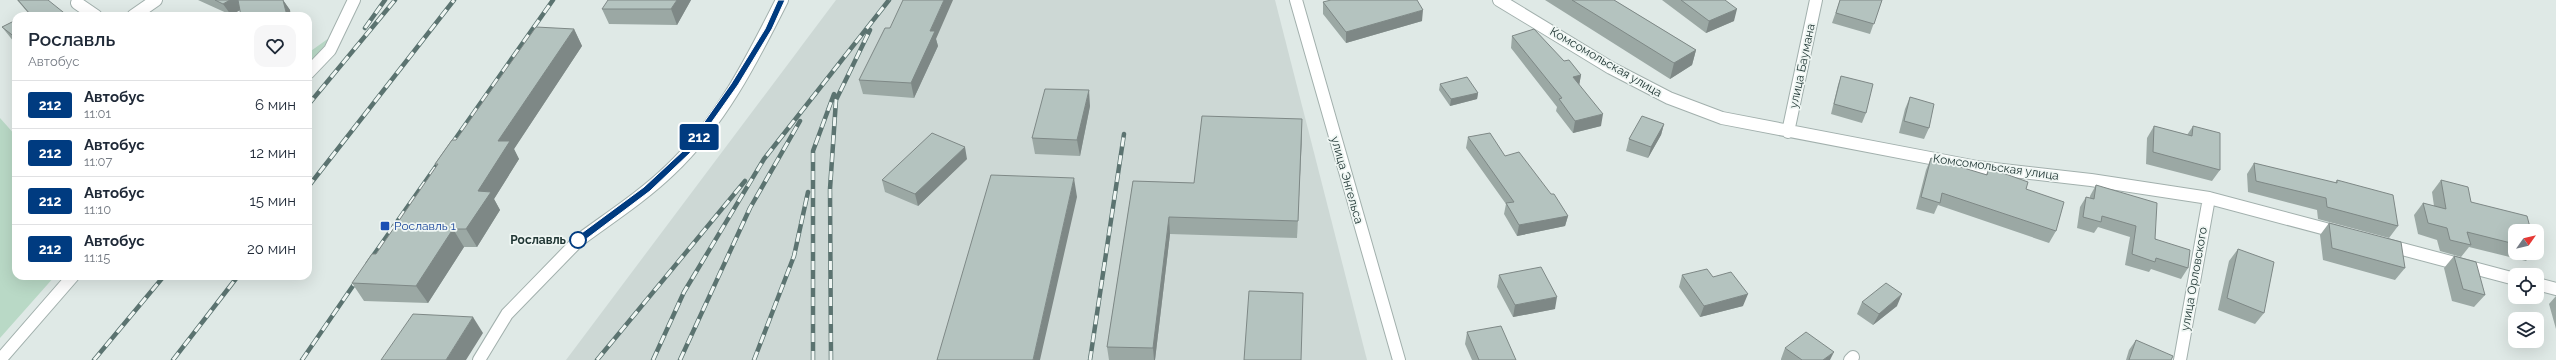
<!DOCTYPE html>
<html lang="ru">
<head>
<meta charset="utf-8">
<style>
  body { margin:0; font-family:Raleway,sans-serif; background:#f6f6f7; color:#1f2937; height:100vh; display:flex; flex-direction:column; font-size:15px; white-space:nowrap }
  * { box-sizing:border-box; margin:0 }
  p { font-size:13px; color:#747a83 }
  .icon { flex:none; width:22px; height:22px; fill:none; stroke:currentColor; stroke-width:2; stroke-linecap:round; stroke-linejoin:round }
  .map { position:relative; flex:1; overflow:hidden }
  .sheet { position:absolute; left:12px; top:12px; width:300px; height:268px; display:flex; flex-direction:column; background:#fff; border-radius:12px; box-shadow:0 4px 16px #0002 }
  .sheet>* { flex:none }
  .badge { padding:0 8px; border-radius:3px; font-size:14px; line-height:26px }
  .needle { width:26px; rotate:56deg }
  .tools { position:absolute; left:2508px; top:224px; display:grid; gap:8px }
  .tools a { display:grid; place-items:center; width:36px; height:36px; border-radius:8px; background:#fff; box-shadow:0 4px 16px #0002; font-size:20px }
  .map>.badge { position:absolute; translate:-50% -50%; box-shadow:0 0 0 2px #fff }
  .round { display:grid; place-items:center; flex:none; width:42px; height:42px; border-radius:12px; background:#f6f6f7 }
  .headline { display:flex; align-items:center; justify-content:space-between; height:68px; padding:0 16px }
  h1 { font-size:19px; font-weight:600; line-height:30px }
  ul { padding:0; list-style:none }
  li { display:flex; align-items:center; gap:12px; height:48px; padding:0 16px; border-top:1px solid #e0e1e3 }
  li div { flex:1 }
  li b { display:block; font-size:15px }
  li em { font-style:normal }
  li .badge { min-width:44px; font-weight:700; text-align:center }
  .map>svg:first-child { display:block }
  .built { fill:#cdd8d5 }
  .green { fill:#b9d9c6 }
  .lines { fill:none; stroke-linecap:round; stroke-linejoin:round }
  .service-casing { stroke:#a2b0ad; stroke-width:14 }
  .minor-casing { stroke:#a2b0ad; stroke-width:14 }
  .tertiary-casing { stroke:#a2b0ad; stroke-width:14 }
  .service { stroke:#fff; stroke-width:12 }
  .minor { stroke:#fff; stroke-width:12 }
  .tertiary { stroke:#fff; stroke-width:12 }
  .rail-casing { stroke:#5b7370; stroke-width:4.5 }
  .rail { stroke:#eff6f3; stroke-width:3; stroke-dasharray:9; stroke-linecap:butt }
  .wall { fill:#9ba8a4 }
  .shaded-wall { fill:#7e8886 }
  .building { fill:#b4c3bf; stroke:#7e8886 }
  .line { fill:#003b80; stroke:#fff }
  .transit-dot { fill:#1a4fb4; stroke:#eff6f3; stroke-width:1.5 }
  .stop-dot { fill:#fff; stroke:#003b80; stroke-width:2 }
  .labels { text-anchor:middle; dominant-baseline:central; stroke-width:3.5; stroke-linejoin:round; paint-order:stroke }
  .street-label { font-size:12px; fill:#213735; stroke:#eff6f3 }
  .transit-label { font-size:12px; fill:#164399; stroke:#eff6f3; text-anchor:start }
  .stop-label { font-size:12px; font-weight:bold; fill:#213735; stroke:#eff6f3; text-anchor:end }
</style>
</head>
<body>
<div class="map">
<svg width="2556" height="360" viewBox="0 0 2556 360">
  <rect width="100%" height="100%" fill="#dfe9e6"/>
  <path class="built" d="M836 0H1275L1367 360H566Z"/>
  <path class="green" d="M329 38 311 70 308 72V53Z
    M0 118 16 136V276H55L0 338Z"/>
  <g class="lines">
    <g class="service-casing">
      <path id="service" d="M77 3 96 16
        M133 16 156 0
        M308 73 330 50 354 0
        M0 360 73 276
        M479 360 507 314 578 241
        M1850 360 1853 357"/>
    </g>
    <g class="minor-casing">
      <path id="minor" d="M1499 0 1611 68 1669 98 1722 118 1977 167 2091 180 2209 198 2341 233
        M1788 132 1816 0
        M2387 245 2515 279
        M2537 284 2556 289
        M2180 360 2209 198"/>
    </g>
    <g class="tertiary-casing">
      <path id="tertiary" d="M1296 0 1399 360
        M578 241C609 218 642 197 670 170 720 123 752 60 782 0"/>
    </g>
    <use href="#service" class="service"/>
    <use href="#minor" class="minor"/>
    <use href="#tertiary" class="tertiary"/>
    <g class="rail-casing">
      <path id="rail" d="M365 28 385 0
        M308 105 395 0
        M308 187 454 0
        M368 263 553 0
        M94 360 164 276
        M173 360 238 276
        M302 360 359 277
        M597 360 745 181
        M653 360 684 292 764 159 889 0
        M680 360 750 208 800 121
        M754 360 794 256 808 192
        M813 360V151L834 94
        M831 360 830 189 836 100 870 30
        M1090 360 1124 134"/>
    </g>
    <use href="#rail" class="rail"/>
  </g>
  <path class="wall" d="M17 0H48L29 14Z
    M198 0H283L290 10H240L231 15Z
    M691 0 677 25 609 24 602 9Z
    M1545 0H1614L1696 50 1692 65 1670 79Z
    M1662 0H1725L1734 21 1706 33Z
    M1840 0H1882L1870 34 1832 23Z
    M1323 2 1422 21 1346 43 1323 14Z
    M16 20V44L14 42 2 27Z
    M890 28 936 39 938 46 914 98 863 94 859 80Z
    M574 29 582 46 514 149 519 159 494 199 500 210 477 247H464L428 303 364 301 352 283 376 254 437 166 435 164 456 140Z
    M1512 36 1564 61 1581 75 1579 85 1601 126 1573 133 1556 111 1557 107 1511 48Z
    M1841 76 1866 113 1862 123 1831 114 1838 85Z
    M1440 84 1478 93 1477 99 1450 106 1439 90Z
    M1910 97 1929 128 1924 139 1899 133 1905 109Z
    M1090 106 1080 156 1035 154 1032 138Z
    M1302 119 1297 238 1170 234 1155 360H1109L1107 347 1133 181 1194 183Z
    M1664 124 1661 135 1648 158 1626 151 1629 139Z
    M2154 126 2187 135 2193 126 2220 170 2212 181 2146 164 2147 138Z
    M1468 137 1505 156 1551 194 1568 216 1565 226 1517 236 1504 214 1506 204 1466 148Z
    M1931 158 1986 175 1989 168 2026 189 2056 231 2049 243 1938 205 1934 214 1916 209 1926 170Z
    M967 159 918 206 885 192 882 180Z
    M2254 163 2335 183 2337 180 2398 226 2389 238 2318 219 2317 210 2248 192 2247 174Z
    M2441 180 2471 202 2515 231V253H2533L2526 261 2469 247 2461 257 2440 251 2437 240 2418 234 2414 215 2423 203 2434 206 2432 192Z
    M2096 185 2188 268 2181 279 2151 269 2149 272 2125 265 2130 237 2098 227 2094 233 2077 228 2080 207 2086 197 2090 198V196Z
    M2329 223 2405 268 2395 280 2323 260 2320 235Z
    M2238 249 2264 313 2255 324 2218 310 2229 261Z
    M2454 256 2485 295 2474 307 2452 301 2444 268Z
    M1499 275 1555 309 1513 317 1497 287Z
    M1682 275 1713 277 1743 306 1700 317 1679 287Z
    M2556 296V329L2549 304Z
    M1862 302 1897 306 1873 325 1857 314Z
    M1467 332 1516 360H1472L1465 344Z
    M2136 340 2171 360H2126L2129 350Z
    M1785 348 1830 360H1781V359Z"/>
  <path class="shaded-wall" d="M230 0H239L244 8 231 15 223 4Z
    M283 0 290 10 291 16H287Z
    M677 0H691L677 25 671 9Z
    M944 0H953L936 39 938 46 914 98 911 83 930 31Z
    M1737 9 1734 21 1706 33 1709 21Z
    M1423 10 1422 21 1346 43V32Z
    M574 29 582 46 514 149 519 159 494 199 500 210 477 247 466 229 478 191 498 141Z
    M1696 50 1692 65 1670 79 1674 63Z
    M1581 75 1579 86 1573 77Z
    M1089 90 1090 106 1080 156 1077 140Z
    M1478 93 1477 99 1450 106 1451 99Z
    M1603 114 1601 126 1573 133 1575 121Z
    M1302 119V136L1297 238 1298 221Z
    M1664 124 1661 135 1648 158 1651 147Z
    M965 147 967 159 918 206 915 194Z
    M1074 178 1077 197 1040 360H1033Z
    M1568 216 1565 226 1517 236 1519 225Z
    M1169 217 1170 234 1155 360H1154L1153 348Z
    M453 229 464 247 428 303 416 286Z
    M1748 294 1743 306 1700 317 1704 306Z
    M1902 294 1897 306 1873 325 1879 314Z
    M1557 297 1555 309 1513 317 1515 305Z
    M473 317 483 333 466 360H446Z
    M1834 352 1830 360H1823Z"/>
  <path class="building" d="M18 0H48L68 16H25L30 14Z
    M215 0H230L223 4Z
    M238 0H283L287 16H241Z
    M608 0H677L671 9H602Z
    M903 0H944L930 31H935L911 83 859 80 885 28H890Z
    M1331 0H1417L1423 10 1346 32 1323 2Z
    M1572 0H1614L1696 50 1674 63Z
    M1681 0H1725L1737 9 1709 21Z
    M1840 0H1882L1874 24 1836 13Z
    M16 20V38L2 27Z
    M536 27 574 29 498 141H510L478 191 491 192 466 229H453L416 286 352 283 372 254H376L438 164H435L452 140H456Z
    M1534 29 1564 61 1569 60 1581 75 1573 77 1603 114 1575 121 1559 99 1562 98 1512 36Z
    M1841 76 1873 84 1866 113 1834 104Z
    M1467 77 1478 93 1451 99 1440 84Z
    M1045 89 1089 90 1077 140 1032 138Z
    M1910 97 1934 104 1929 128 1904 121Z
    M1202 116 1302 119 1298 221 1169 217 1153 348 1107 347 1133 181 1194 183Z
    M1642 116 1664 124 1651 147 1629 139Z
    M2154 126 2192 136 2193 126 2220 133V170L2153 152Z
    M932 133 965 147 915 194 882 180Z
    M1490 133 1505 156 1519 152 1551 194H1554L1568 216 1519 225 1506 203 1514 202 1468 137Z
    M1931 158 1987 175 1989 168 2028 182 2026 189 2064 202 2056 231 1942 193 1940 203 1921 197Z
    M2254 163 2337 183V180L2393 195 2398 226 2327 207 2326 198 2256 181Z
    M991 175 1074 178 1033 360H937Z
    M2441 180 2468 187 2471 202 2527 216 2531 231H2515V244L2467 232 2471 245 2450 240 2447 228 2428 223 2423 203 2446 209Z
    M2096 185 2157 203 2155 239 2190 250 2188 268 2156 258 2155 262 2132 254 2136 226 2102 216 2101 222 2083 217 2086 197 2094 199Z
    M2329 223 2401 242 2405 268 2332 248Z
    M2238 249 2274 262 2264 313 2227 298Z
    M2454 256 2476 262 2485 295 2463 289Z
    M1541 267 1557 297 1515 305 1499 275Z
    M1707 269 1713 277 1731 272 1748 294 1704 306 1682 275Z
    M1886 283 1902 294 1879 314 1862 302Z
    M1249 291 1303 293 1301 360H1244Z
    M413 314 473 317 446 360H381Z
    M1501 326 1516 360H1479L1467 332Z
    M1806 332 1834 352 1823 360H1802L1785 348Z
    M2136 340 2173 356 2171 360H2129Z"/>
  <path class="line" d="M778 0H785L772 29 738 85 690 153 650 191 581 243H575V238L644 187 685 149 731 84 765 29Z"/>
  <rect class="transit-dot" x="380" y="221" width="10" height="10" rx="2"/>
  <circle class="stop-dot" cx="578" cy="240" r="8"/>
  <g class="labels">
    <g class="street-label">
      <text transform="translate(1606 62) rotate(30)">Комсомольская улица</text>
      <text transform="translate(1802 66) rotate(-78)">улица Баумана</text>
      <text transform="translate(1996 167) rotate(8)">Комсомольская улица</text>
      <text transform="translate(1347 180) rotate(74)">улица Энгельса</text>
      <text transform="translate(2194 279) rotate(-80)">улица Орловского</text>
    </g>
    <g class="transit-label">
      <text x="394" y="226">Рославль 1</text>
    </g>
    <g class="stop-label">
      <text x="566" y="240">Рославль</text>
    </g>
  </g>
</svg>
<div class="tools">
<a><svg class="needle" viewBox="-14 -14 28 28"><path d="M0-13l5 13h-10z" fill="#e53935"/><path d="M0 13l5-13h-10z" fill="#747a83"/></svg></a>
<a><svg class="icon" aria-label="locate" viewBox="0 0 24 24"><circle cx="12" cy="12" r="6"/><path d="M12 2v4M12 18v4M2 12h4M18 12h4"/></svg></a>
<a><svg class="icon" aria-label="layers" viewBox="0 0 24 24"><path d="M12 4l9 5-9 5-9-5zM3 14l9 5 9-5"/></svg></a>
</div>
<b class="badge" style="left:699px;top:137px;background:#003b80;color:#fff">212</b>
<section class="sheet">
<div class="headline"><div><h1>Рославль</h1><p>Автобус</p></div><a class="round"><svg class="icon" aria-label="heart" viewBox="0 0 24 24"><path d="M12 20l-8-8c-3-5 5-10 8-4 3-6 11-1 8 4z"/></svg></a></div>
<ul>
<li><span class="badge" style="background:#003b80;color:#fff">212</span><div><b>Автобус</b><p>11:01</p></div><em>6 мин</em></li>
<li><span class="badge" style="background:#003b80;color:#fff">212</span><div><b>Автобус</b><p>11:07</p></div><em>12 мин</em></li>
<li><span class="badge" style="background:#003b80;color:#fff">212</span><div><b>Автобус</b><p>11:10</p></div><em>15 мин</em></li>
<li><span class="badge" style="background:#003b80;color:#fff">212</span><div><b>Автобус</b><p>11:15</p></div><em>20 мин</em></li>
</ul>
</section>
</div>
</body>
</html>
